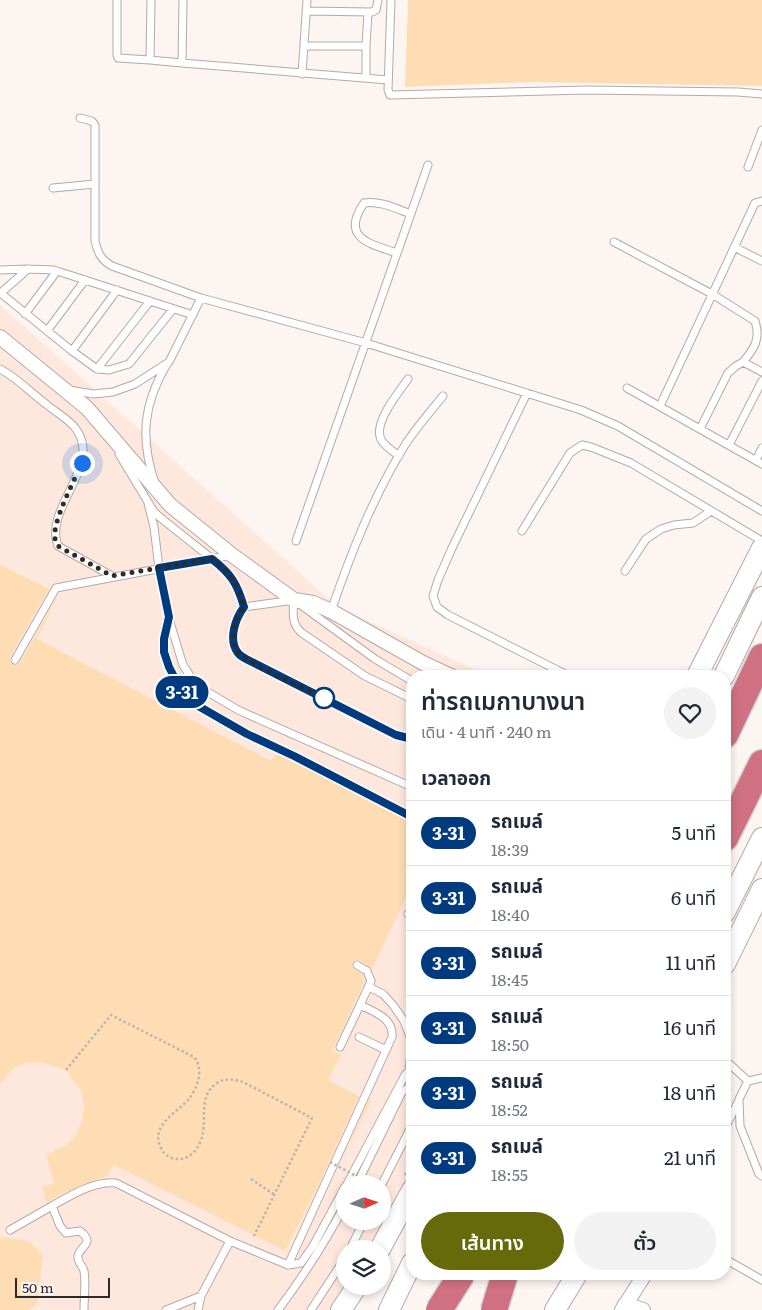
<!DOCTYPE html>
<html lang="th">
<head>
<meta charset="utf-8">
<style>
  body { margin:0; font-family:Literata,"Noto Sans Thai",serif; background:#f2f2f3; color:#1f2937; height:100vh; display:flex; flex-direction:column; font-size:19px; white-space:nowrap }
  * { box-sizing:border-box; margin:0 }
  p { font-size:16px; color:#747a83 }
  .icon { flex:none; width:28px; height:28px; fill:none; stroke:currentColor; stroke-width:2; stroke-linecap:round; stroke-linejoin:round }
  .map { position:relative; flex:1; overflow:hidden }
  .panel { position:absolute; left:406px; top:670px; width:325px; height:610px; display:flex; flex-direction:column; background:#fff; border-radius:20px; box-shadow:0 2px 8px #0003 }
  .panel>* { flex:none }
  .badge { padding:0 10px; border-radius:16px; font-size:18px; line-height:32px }
  .needle { width:32px; rotate:87deg }
  .buttons { position:absolute; left:336px; top:1175px; display:grid; gap:10px }
  .buttons a { display:grid; place-items:center; width:55px; height:55px; border-radius:50%; background:#fff; box-shadow:0 2px 8px #0003; font-size:25px }
  .scale { position:absolute; left:15px; bottom:12px; width:95px; box-sizing:border-box; padding-left:5px; border:2px solid #2f2a28; border-top:0; font-size:14px; line-height:18px; white-space:nowrap; color:#2f2a28; -webkit-text-stroke:4px #fdf5f1; paint-order:stroke }
  .you { position:absolute; width:25px; height:25px; margin:-12px; border:4px solid #fff; border-radius:50%; background:#1a73e8; box-shadow:0 0 0 8px #1a73e833 }
  .map>.badge { position:absolute; translate:-50% -50%; box-shadow:0 0 0 2px #fff }
  h2 { padding:0 15px; font-size:19px; line-height:45px }
  .round { display:grid; place-items:center; flex:none; width:52px; height:52px; border-radius:26px; background:#f2f2f3 }
  .headline { display:flex; align-items:center; justify-content:space-between; height:85px; padding:0 15px }
  h1 { font-size:24px; font-weight:600; line-height:38px }
  .action { display:flex; gap:10px; margin-top:auto; padding:10px 15px }
  .action a { flex:1; height:58px; border-radius:30px; background:#676a0b; color:#fff; font-size:20px; font-weight:600; line-height:58px; text-align:center }
  .action a+a { background:#f2f2f3; color:#1f2937 }
  ul { padding:0; list-style:none }
  li { display:flex; align-items:center; gap:15px; height:65px; padding:0 15px; border-top:1px solid #e0e1e3 }
  li div { flex:1 }
  li b { display:block; font-size:19px }
  li em { font-style:normal }
  li .badge { min-width:55px; font-weight:700; text-align:center }
  .map>svg:first-child { display:block }
  .built { fill:#fee8de; fill-rule:evenodd }
  .building { fill:#feddb4 }
  .lines { fill:none; stroke-linecap:round; stroke-linejoin:round }
  .lane-casing { stroke:#b6a9a3; stroke-width:9 }
  .street-casing { stroke:#b6a9a3; stroke-width:16 }
  .secondary-casing { stroke:#b6a9a3; stroke-width:22 }
  .highway-casing { stroke:#d5d4d4; stroke-width:29 }
  .path { stroke:#bbb4b1; stroke-width:2.5; stroke-dasharray:2.5 2.5; stroke-linecap:butt }
  .lane { stroke:#fff; stroke-width:7 }
  .street { stroke:#fff; stroke-width:14 }
  .secondary { stroke:#fff; stroke-width:20 }
  .highway { stroke:#cf7182; stroke-width:26 }
  .highway-bridge-casing { stroke:#d5d4d4; stroke-width:29; stroke-linecap:butt }
  .path-bridge { stroke:#bbb4b1; stroke-width:2.5; stroke-dasharray:2.5 2.5; stroke-linecap:butt }
  .highway-bridge { stroke:#cf7182; stroke-width:26 }
  .line-casing { stroke:#fff; stroke-width:11 }
  .line { stroke:#003b80; stroke-width:8 }
  .walk { stroke:#2f2a28; stroke-width:5; stroke-dasharray:0 9 }
  .stop-dot { fill:#fff; stroke:#003b80; stroke-width:2.5 }
</style>
</head>
<body>
<div class="map">
<svg width="762" height="1310" viewBox="0 0 762 1310">
  <rect width="100%" height="100%" fill="#fdf5f1"/>
  <path class="built" d="M0 305 338 607 489 676H412V1170L369 1249H345V1286L335 1310H0ZM345 1184H382V1221H345Z"/>
  <path class="building" d="M408 0H762V86L531 82 405 87Z
    M0 565 49 589 10 657V661L12 664 16 665 20 663 59 594 37 639 271 761 276 753 412 822V885L372 969 359 960H355L352 963 353 968 363 975 365 981 332 1051 341 1055 328 1080 359 1096 320 1182 285 1251 114 1165 106 1177 81 1185 46 1203 43 1187 54 1183 46 1155 67 1145 76 1135 82 1121 84 1107 81 1091 66 1070 40 1062 25 1063 14 1068 0 1084Z
    M369 1100 371 1101 342 1160Z
    M0 1237 29 1241 43 1255 37 1304 29 1310H0Z"/>
  <g class="lines">
    <g class="lane-casing">
      <path id="lane" d="M117 0V55L118 58 150 60 151 0
        M183 0 182 63 388 80
        M391 0 388 90 390 95 586 90 738 92 762 94
        M306 11 372 12 376 10 378 0
        M304 46H366L368 12
        M150 60 182 63
        M302 74 307 0
        M366 78V46
        M80 118 92 121 95 125V241C98 253 101 260 112 266L201 298 366 343 581 410 618 426 762 511
        M748 167 762 130
        M53 188 95 184
        M614 242 712 294 755 321C761 339 754 349 743 362L762 372
        M734 247 762 261
        M397 253C370 244 340 238 364 203 379 200 397 209 411 214
        M28 269 3 291V295L72 351 117 290
        M0 270 28 269 54 270 193 315
        M25 314 57 271
        M47 331 85 280
        M72 351 97 369 109 370 129 364 173 309
        M0 369C16 377 31 393 46 404 55 412 69 419 76 429 103 466 43 508 58 546L112 576
        M97 369 150 301
        M627 388 762 464
        M69 390 93 394 113 392 135 384 169 362 201 298
        M527 393 452 548 438 580 433 596 437 607 448 615 569 676
        M660 406 755 203 762 201
        M700 429 728 373 736 366 743 362
        M729 445 762 381
        M119 454 154 512 162 519 225 569C235 581 240 593 244 607
        M399 456C394 452 386 447 382 441 371 425 399 392 408 379
        M756 460 762 448
        M155 483C140 439 143 404 167 364
        M148 503 154 527 159 568 169 617 164 639V652L169 667 183 694 201 707 247 734 295 756 412 817
        M522 531 570 453 582 445 591 447 631 463 762 541
        M296 541 428 165
        M625 571 646 539 661 529 674 525 693 523 711 511
        M294 600C293 613 291 624 302 633L365 676 412 699
        M331 611C351 553 373 497 405 445 416 428 430 412 443 396
        M169 619 183 665 196 685 238 710 412 787
        M15 660 56 588 232 555
        M412 681 375 659 294 600 244 607C235 619 228 640 238 653 241 657 248 660 252 662L396 735 412 739
        M408 914 412 918
        M369 987 383 994 393 1005 404 1021 412 1042 409 1071
        M359 1037 386 1050
        M340 1047 360 1005
        M725 1060 748 1081 739 1099 740 1126 759 1174 762 1176
        M748 1081 762 1078
        M725 1128 738 1102
        M347 1184 405 1075 412 1068
        M357 1184 402 1092 412 1085
        M382 1184 412 1125
        M10 1230 52 1206
        M350 1249 364 1221
        M725 1259 762 1280
        M288 1265 392 1037C394 1018 374 1012 360 1005L371 981 367 971 357 965
        M84 1310C84 1298 86 1283 84 1271 83 1266 77 1262 78 1256 80 1245 96 1244 80 1231L66 1233 60 1226 52 1206C71 1195 94 1181 116 1183L230 1241 288 1265 301 1263 313 1246 345 1187
        M166 1310 201 1296
        M198 1310 201 1296 230 1241
        M278 1310C303 1277 325 1242 345 1205
        M311 1310 345 1258"/>
    </g>
    <g class="street-casing">
      <path id="street" d="M0 337 87 408 170 505 232 555 294 600 313 603 331 611 423 663 451 676
        M625 1304 643 1310
        M622 1310 645 1274"/>
    </g>
    <g class="secondary-casing">
      <path id="secondary" d="M697 676 762 548
        M724 676 762 597
        M725 912 762 838
        M725 964 762 889
        M380 1249 412 1190
        M341 1310 357 1286
        M389 1310 412 1263
        M555 1310 577 1274"/>
    </g>
    <g class="highway-casing">
      <path id="highway" d="M725 735 762 657
        M725 838 762 763"/>
    </g>
    <path class="path" d="M66 1070 111 1015 194 1057C204 1068 198 1087 189 1099 178 1112 149 1126 161 1148 163 1153 167 1156 172 1158 189 1163 201 1148 203 1132 206 1115 199 1095 217 1083 225 1078 235 1079 243 1082L312 1118 254 1236
      M405 1175 412 1162
      M251 1179 275 1195"/>
    <use href="#lane" class="lane"/>
    <use href="#street" class="street"/>
    <use href="#secondary" class="secondary"/>
    <use href="#highway" class="highway"/>
    <g class="highway-bridge-casing">
      <path id="highway-bridge" d="M439 1310 462 1274
        M494 1310 505 1274"/>
    </g>
    <path class="path-bridge" d="M330 1162 371 1184"/>
    <use href="#highway-bridge" class="highway-bridge"/>
  </g>
  <g class="lines">
    <g class="line-casing">
      <path id="line" d="M412 739 396 735 252 662C248 660 241 657 238 653 228 640 235 619 244 607 237 583 231 574 212 559L159 568 169 617 164 639V652L169 667 183 694 200 707 247 734 294 756 412 817"/>
    </g>
    <use href="#line" class="line"/>
    <path class="walk" d="M82 463C75 479 52 522 55 538 55 541 57 543 58 546L112 576 212 559C231 574 237 583 244 607 235 620 229 637 238 652 243 661 310 691 324 698"/>
  </g>
  <circle class="stop-dot" cx="324" cy="698" r="10"/>
</svg>
<div class="buttons">
<a><svg class="needle" viewBox="-14 -14 28 28"><path d="M0-13l5 13h-10z" fill="#e53935"/><path d="M0 13l5-13h-10z" fill="#747a83"/></svg></a>
<a><svg class="icon" aria-label="layers" viewBox="0 0 24 24"><path d="M12 4l9 5-9 5-9-5zM3 14l9 5 9-5"/></svg></a>
</div>
<div class="scale">50 m</div>
<div class="you" style="left:82px;top:463px"></div>
<b class="badge" style="left:182px;top:692px;background:#003b80;color:#fff">3-31</b>
<section class="panel">
<div class="headline"><div><h1>ท่ารถเมกาบางนา</h1><p>เดิน · 4 นาที · 240 m</p></div><a class="round"><svg class="icon" aria-label="heart" viewBox="0 0 24 24"><path d="M12 20l-8-8c-3-5 5-10 8-4 3-6 11-1 8 4z"/></svg></a></div>
<h2>เวลาออก</h2>
<ul>
<li><span class="badge" style="background:#003b80;color:#fff">3-31</span><div><b>รถเมล์</b><p>18:39</p></div><em>5 นาที</em></li>
<li><span class="badge" style="background:#003b80;color:#fff">3-31</span><div><b>รถเมล์</b><p>18:40</p></div><em>6 นาที</em></li>
<li><span class="badge" style="background:#003b80;color:#fff">3-31</span><div><b>รถเมล์</b><p>18:45</p></div><em>11 นาที</em></li>
<li><span class="badge" style="background:#003b80;color:#fff">3-31</span><div><b>รถเมล์</b><p>18:50</p></div><em>16 นาที</em></li>
<li><span class="badge" style="background:#003b80;color:#fff">3-31</span><div><b>รถเมล์</b><p>18:52</p></div><em>18 นาที</em></li>
<li><span class="badge" style="background:#003b80;color:#fff">3-31</span><div><b>รถเมล์</b><p>18:55</p></div><em>21 นาที</em></li>
</ul>
<div class="action"><a>เส้นทาง</a><a>ตั๋ว</a></div>
</section>
</div>
</body>
</html>
